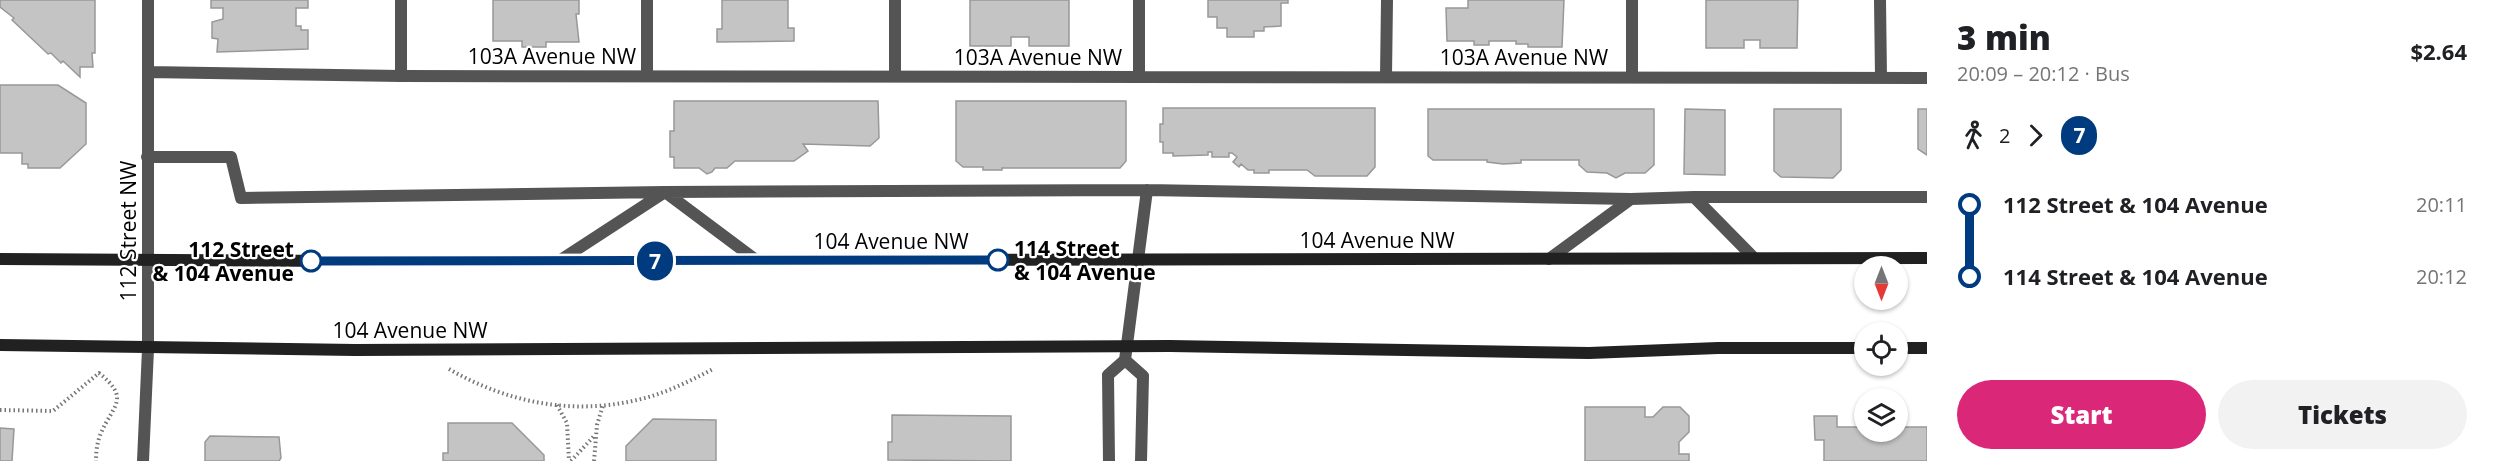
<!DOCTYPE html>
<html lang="en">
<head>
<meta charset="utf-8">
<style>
  body { margin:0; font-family:"Open Sans",sans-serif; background:#f2f2f2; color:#202124; height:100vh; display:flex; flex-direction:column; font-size:22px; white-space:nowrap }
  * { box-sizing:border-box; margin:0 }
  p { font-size:20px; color:#757577 }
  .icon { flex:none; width:33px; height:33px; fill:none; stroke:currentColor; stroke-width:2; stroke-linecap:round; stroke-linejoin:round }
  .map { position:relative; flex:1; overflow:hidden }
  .drawer { display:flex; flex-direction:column; background:#fff; width:570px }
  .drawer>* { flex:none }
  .badge { padding:0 12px; border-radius:20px; font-size:21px; line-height:39px }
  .needle { width:39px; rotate:180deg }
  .tools { position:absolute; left:1854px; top:256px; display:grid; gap:12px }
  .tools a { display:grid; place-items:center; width:54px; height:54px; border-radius:50%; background:#fff; box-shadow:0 2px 4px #0004; font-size:30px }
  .map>.badge { position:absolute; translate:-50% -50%; box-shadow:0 0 0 3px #fff }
  .legs { display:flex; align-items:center; gap:9px; height:66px; padding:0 30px; font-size:20px }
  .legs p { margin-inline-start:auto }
  .summary { display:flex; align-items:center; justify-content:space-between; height:102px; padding:0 30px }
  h1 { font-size:33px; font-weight:800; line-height:45px }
  .cta { display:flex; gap:12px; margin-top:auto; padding:12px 30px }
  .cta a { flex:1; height:69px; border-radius:36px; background:#db2777; color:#fff; font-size:24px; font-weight:800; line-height:69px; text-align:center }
  .cta a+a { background:#f2f2f2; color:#202124 }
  ul { padding:0 30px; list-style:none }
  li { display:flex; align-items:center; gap:21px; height:72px; font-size:22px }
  li i { display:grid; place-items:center; width:9px; height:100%; margin:0 8px; background:currentColor }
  li i::after { content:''; width:15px; height:15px; margin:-8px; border:4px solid; border-radius:50%; background:#fff }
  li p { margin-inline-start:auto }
  li:first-child i { background:linear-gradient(#0000 50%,currentColor 0) }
  li:last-child i { background:linear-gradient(currentColor 50%,#0000 0) }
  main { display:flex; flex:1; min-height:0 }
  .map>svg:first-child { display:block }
  .building { fill:#c4c4c4; stroke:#989898; stroke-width:1.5 }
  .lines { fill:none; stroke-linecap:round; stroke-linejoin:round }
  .path { stroke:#767676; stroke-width:4; stroke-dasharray:1.5 3; stroke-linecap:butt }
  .lane { stroke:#545454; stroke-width:12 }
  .street { stroke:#545454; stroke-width:12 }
  .secondary { stroke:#212121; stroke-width:12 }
  .line-1-casing { stroke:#fff; stroke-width:14 }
  .line-1 { stroke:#003b80; stroke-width:9 }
  .stop-1-dot { fill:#fff; stroke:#003b80; stroke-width:3 }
  .labels { text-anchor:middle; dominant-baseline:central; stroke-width:4.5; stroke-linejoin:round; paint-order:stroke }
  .street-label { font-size:21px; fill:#000; stroke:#fff }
  .stop-label { font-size:21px; font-weight:bold; fill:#000; stroke:#fff; text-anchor:start }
</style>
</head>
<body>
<main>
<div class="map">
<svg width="1927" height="461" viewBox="0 0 1927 461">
  <rect width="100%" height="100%" fill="#fff"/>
  <path class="building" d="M0 0H95V53H92L93 67H80V77L63 61 61 63 51 53 48 54 12 20 14 18 0 7Z
    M211 0H308V8H296V26H301V30H308V49L217 52 218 39 212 38V22L223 19V8H211Z
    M493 0H579V14H576L579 42H546V47H522V41H493Z
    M722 0H788V28H794V41L717 42V29H722Z
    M970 0H1069V46H1029V37H1011V46H970Z
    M1208 0H1288V3H1281V26L1264 27V31H1254V37H1227V28H1217V17H1208Z
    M1468 0H1564L1562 47H1528V44H1516V41H1489V45H1474V41H1447L1446 8H1468Z
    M1706 0H1798L1797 48H1760V40H1744V48H1706Z
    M0 85H58L86 103V144L60 168H28V164H22V153H0Z
    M674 101H878L879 138 870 146 803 144 808 151 794 161H735L727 168H715L712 172 707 174 699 168H674V157H670V131H674Z
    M956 101H1126V161L1120 168H1002V170H983V167H963L956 161Z
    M1163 108H1375V167L1367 176H1315L1307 170H1269V173H1254V170H1248L1241 164 1239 167 1233 162 1237 157 1232 153H1229V157H1212V152H1208V155L1173 156V153H1163V142H1160V124H1163Z
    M1428 109H1654V165L1645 173H1625L1616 178 1607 173 1587 172 1579 165V160H1521V163L1503 164 1487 162V160H1433L1428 156Z
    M1685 109 1725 110V175L1684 174Z
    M1774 109H1841V170L1833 178 1781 177 1774 171Z
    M1918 109H1927V155L1918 149Z
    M1585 407H1645V417H1653L1663 407H1680L1689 416V432L1679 442V454H1689V461H1585Z
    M892 415 1011 416V461L888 460V442H892Z
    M1814 416H1837V427H1864V432H1898V427H1927V461H1824V440H1815Z
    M653 419 716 420V461H626V446Z
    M448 423H512L544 455V461H443V453H448Z
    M0 428 14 429 12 461H0Z
    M210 436 279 437 281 458 279 461H205V442Z"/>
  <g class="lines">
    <path class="path" d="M449 369C508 403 574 416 641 399 666 393 690 381 713 369
      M557 405 567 423 569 461
      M0 410 53 411 99 373C131 399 113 405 101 433 97 442 96 452 96 461
      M571 461 595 435
      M594 461 597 425 603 405"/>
    <path class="lane" d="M895 0V76
      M1880 0 1881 77
      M401 76V0
      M1386 76 1387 0
      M147 157H231L241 198 665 192 1147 190 1631 199 1694 197H1927
      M1694 197 1754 258
      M1549 259 1631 199
      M559 261 665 192 756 260
      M1125 360 1143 376 1141 461
      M1109 461 1108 375 1125 360 1147 190"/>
    <path class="street" d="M647 0V76
      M1139 0V76
      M1632 0V77
      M148 72 401 76 1927 78
      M143 461 148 349V0"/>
    <path class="secondary" d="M0 259 347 261 1927 258
      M0 345 355 350 1170 346 1589 353 1718 348H1864
      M1898 348H1927"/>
  </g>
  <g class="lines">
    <g class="line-1-casing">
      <path id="line-1" d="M311 261 998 260"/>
    </g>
    <use href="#line-1" class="line-1"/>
  </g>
  <g class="stop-1-dot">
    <circle cx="998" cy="260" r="10"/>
    <circle cx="311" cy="261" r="10"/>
  </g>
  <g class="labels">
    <g class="street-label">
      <text x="552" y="56">103A Avenue NW</text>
      <text x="1038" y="57">103A Avenue NW</text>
      <text x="1524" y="57">103A Avenue NW</text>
      <text transform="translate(128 231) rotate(-90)">112 Street NW</text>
      <text x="1377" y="240">104 Avenue NW</text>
      <text x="891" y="241">104 Avenue NW</text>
      <text x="410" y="330">104 Avenue NW</text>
    </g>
    <g class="stop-label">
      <text x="1014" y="248">114 Street<tspan x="1014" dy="24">&amp; 104 Avenue</tspan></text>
      <text x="294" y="249" text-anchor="end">112 Street<tspan x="294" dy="24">&amp; 104 Avenue</tspan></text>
    </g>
  </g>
</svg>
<div class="tools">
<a><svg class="needle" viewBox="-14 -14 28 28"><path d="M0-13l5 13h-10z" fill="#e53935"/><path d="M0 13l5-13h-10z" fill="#757577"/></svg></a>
<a><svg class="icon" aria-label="locate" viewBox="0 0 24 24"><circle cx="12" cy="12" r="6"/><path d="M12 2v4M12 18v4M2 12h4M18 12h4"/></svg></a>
<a><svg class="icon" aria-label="layers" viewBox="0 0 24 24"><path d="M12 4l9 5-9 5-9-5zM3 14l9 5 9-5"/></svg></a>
</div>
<b class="badge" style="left:655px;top:261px;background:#003b80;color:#fff">7</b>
</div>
<section class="drawer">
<div class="summary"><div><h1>3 min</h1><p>20:09 – 20:12 · Bus</p></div><b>$2.64</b></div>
<div class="legs"><svg class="icon" aria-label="walk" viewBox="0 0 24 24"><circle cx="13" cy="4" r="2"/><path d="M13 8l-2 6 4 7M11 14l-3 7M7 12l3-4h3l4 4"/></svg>2<svg class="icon" aria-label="forward" viewBox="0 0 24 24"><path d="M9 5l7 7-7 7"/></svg><b class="badge" style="background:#003b80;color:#fff">7</b></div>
<ul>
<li><i style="color:#003b80"></i><b>112 Street &amp; 104 Avenue</b><p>20:11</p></li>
<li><i style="color:#003b80"></i><b>114 Street &amp; 104 Avenue</b><p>20:12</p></li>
</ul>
<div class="cta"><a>Start</a><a>Tickets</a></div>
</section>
</main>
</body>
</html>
